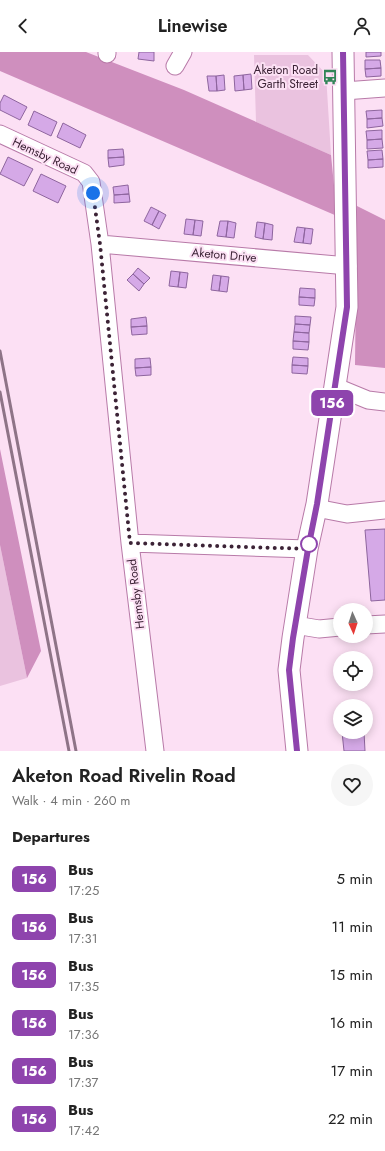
<!DOCTYPE html>
<html lang="en">
<head>
<meta charset="utf-8">
<style>
  body { margin:0; font-family:Jost,sans-serif; background:#f6f6f6; color:#222; height:100vh; display:flex; flex-direction:column; font-size:15px; white-space:nowrap }
  * { box-sizing:border-box; margin:0 }
  p { font-size:13px; color:#767676 }
  .icon { flex:none; width:22px; height:22px; fill:none; stroke:currentColor; stroke-width:2; stroke-linecap:round; stroke-linejoin:round }
  .map { position:relative; height:699px; overflow:hidden }
  .details { display:flex; flex-direction:column; background:#fff; flex:1 }
  .details>* { flex:none }
  .badge { padding:0 8px; border-radius:6px; font-size:14px; line-height:26px }
  .needle { width:26px; rotate:177deg }
  .fabs { position:absolute; left:333px; top:551px; display:grid; gap:8px }
  .fabs a { display:grid; place-items:center; width:40px; height:40px; border-radius:50%; background:#fff; box-shadow:0 2px 10px #0003; font-size:20px }
  .you { position:absolute; width:20px; height:20px; margin:-10px; border:3px solid #fff; border-radius:50%; background:#1a73e8; box-shadow:0 0 0 6px #1a73e833 }
  .map>.badge { position:absolute; translate:-50% -50%; box-shadow:0 0 0 2px #fff }
  h2 { padding:0 12px; font-size:15px; line-height:36px }
  .round { display:grid; place-items:center; flex:none; width:42px; height:42px; border-radius:21px; background:#f6f6f6 }
  .head { display:flex; align-items:center; justify-content:space-between; height:68px; padding:0 12px }
  h1 { font-size:19px; font-weight:600; line-height:30px }
  ul { padding:0; list-style:none }
  li { display:flex; align-items:center; gap:12px; height:48px; padding:0 12px }
  li div { flex:1 }
  li b { display:block; font-size:15px }
  li em { font-style:normal }
  li .badge { min-width:44px; font-weight:700; text-align:center }
  header { display:flex; justify-content:space-between; align-items:center; height:52px; padding:0 12px; background:#fff; font-size:18px; font-weight:600 }
  .map>svg:first-child { display:block }
  .green { fill:#eac2df }
  .forest { fill:#cf8fbe }
  .building { fill:#d5a9e7; stroke:#8e659e }
  .lines { fill:none; stroke-linecap:round; stroke-linejoin:round }
  .minor-casing { stroke:#b87aa8; stroke-width:19 }
  .major-casing { stroke:#b87aa8; stroke-width:23 }
  .minor { stroke:#fff; stroke-width:17 }
  .major { stroke:#fff; stroke-width:21 }
  .rail { stroke:#8e7487; stroke-width:3 }
  .line-casing { stroke:#fff; stroke-width:9 }
  .line { stroke:#8e44ad; stroke-width:6 }
  .walk { stroke:#3c2336; stroke-width:4; stroke-dasharray:0 7.2 }
  .stop-dot { fill:#fff; stroke:#8e44ad; stroke-width:2 }
  .labels { text-anchor:middle; dominant-baseline:central; stroke-width:4; stroke-linejoin:round; paint-order:stroke }
  .poi-label { font-size:12px; fill:#3c2336; stroke:#fce0f4; text-anchor:end }
  .street-label { font-size:12px; fill:#3c2336; stroke:#fce0f4 }
</style>
</head>
<body>
<header><svg class="icon" aria-label="back" viewBox="0 0 24 24"><path d="M15 5l-7 7 7 7"/></svg>Linewise<svg class="icon" aria-label="person" viewBox="0 0 24 24"><circle cx="12" cy="8" r="4"/><path d="M4 21q1-7 8-7t8 7"/></svg></header>
<div class="map">
<svg width="385" height="699" viewBox="0 0 385 699">
  <rect width="100%" height="100%" fill="#fce0f4"/>
  <path class="green" d="M254 3H308L326 22 331 103 256 70Z
    M0 493 27 626 0 634Z"/>
  <path class="forest" d="M0 0H86L184 38 331 103 337 164 0 19Z
    M357 154 385 168V316L355 313Z
    M0 397 41 599 27 626 0 493Z"/>
  <path class="building" d="M139 0H154V9L138 7Z
    M366 0H381V4L366 5Z
    M365 8H380L381 16 365 17Z
    M381 16V24L366 25 365 17Z
    M251 22 252 37 244 38 243 23Z
    M224 23 225 38 217 39 216 24Z
    M243 23 244 38 235 39 234 24Z
    M207 24H216L217 39H209Z
    M4 43 27 55 20 68 0 58V51Z
    M382 58V66L367 67 366 59Z
    M34 59 57 70 51 84 28 73Z
    M382 66 383 74 367 76V67Z
    M63 71 86 83 80 96 57 85Z
    M382 78V87L367 88 366 79Z
    M382 87 383 96 367 97V88Z
    M123 97 124 105 108 106V98Z
    M382 98 383 107 368 108 367 99Z
    M8 105 33 117 24 134 0 122Z
    M124 105V113L109 115 108 106Z
    M383 107V115L368 116V108Z
    M41 122 66 134 58 151 33 139Z
    M128 133 129 142 114 143 113 135Z
    M129 142 130 150 114 151V143Z
    M151 155 159 159 152 173 144 169Z
    M159 159 166 163 159 177 152 173Z
    M186 167 195 168 193 183 184 182Z
    M195 168 203 169 201 184 193 183Z
    M220 169H228L226 185 217 184Z
    M228 169 236 171 234 186 226 185Z
    M257 170 265 171 263 187 255 185Z
    M265 171 273 173 272 188 263 187Z
    M297 175 305 176 303 191 294 190Z
    M305 176 313 177 311 192 303 191Z
    M138 216 150 226 144 232 133 222Z
    M171 219 180 220 178 235 169 234Z
    M180 220 188 221 186 236 178 235Z
    M133 222 144 232 139 239 127 228Z
    M213 223 221 224 219 239 211 238Z
    M221 224 229 225 227 240 219 239Z
    M300 236 315 237V246L299 245Z
    M299 245 315 246 314 254 299 253Z
    M295 264 311 265 310 273 295 272Z
    M146 265 147 274 131 275V267Z
    M295 272 310 273 309 281 294 280Z
    M147 274V282L132 283 131 275Z
    M294 280 309 281V290L293 289Z
    M293 289 309 290 308 298 293 297Z
    M293 305 308 306V314L292 313Z
    M150 306 151 315 135 316V307Z
    M292 313 308 314 307 322 292 321Z
    M151 315V323L136 324 135 316Z
    M385 477V548L371 549 365 478Z
    M342 680H364L365 699H344Z"/>
  <g class="lines">
    <g class="minor-casing">
      <path id="minor" d="M107 2V0
        M175 14 183 0
        M344 39 385 36
        M0 82 84 121 91 130 100 192 130 491 155 699
        M100 192 348 214
        M334 334 368 348 385 350
        M316 456 347 462 385 458
        M130 491 307 497
        M295 573 319 577 340 575
        M366 573 385 572"/>
    </g>
    <g class="major-casing">
      <path id="major" d="M297 699 289 618 293 586 307 497 317 452 347 255 343 0"/>
    </g>
    <use href="#minor" class="minor"/>
    <use href="#major" class="major"/>
    <path class="rail" d="M0 299 76 699
      M0 340 69 699"/>
  </g>
  <g class="lines">
    <g class="line-casing">
      <path id="line" d="M297 699 289 618 293 586 308 497 317 452 347 255 343 0"/>
    </g>
    <use href="#line" class="line"/>
    <path class="walk" d="M93 141 100 192 130 491 308 497 309 492"/>
  </g>
  <defs>
    <g id="bus-bare" transform="scale(1.2)"><path d="M-5-6H5V4H4V6H2V4H-2V6H-4V4H-5ZM-3.5-4V0h7V-4ZM-3.5 1.2v1.5H-2V1.2ZM2 1.2v1.5H3.5V1.2Z" fill="#328558" stroke="#fce0f4" stroke-width="2.5" paint-order="stroke"/></g>
  </defs>
  <g fill-rule="evenodd">
    <use href="#bus-bare" x="330" y="25"/>
  </g>
  <circle class="stop-dot" cx="309" cy="492" r="8"/>
  <g class="labels">
    <g class="poi-label">
      <text x="318" y="18">Aketon Road<tspan x="318" dy="14">Garth Street</tspan></text>
    </g>
    <g class="street-label">
      <text transform="translate(45 104) rotate(25)">Hemsby Road</text>
      <text transform="translate(224 203) rotate(5)">Aketon Drive</text>
      <text transform="translate(136 542) rotate(-97)">Hemsby Road</text>
    </g>
  </g>
</svg>
<div class="fabs">
<a><svg class="needle" viewBox="-14 -14 28 28"><path d="M0-13l5 13h-10z" fill="#e53935"/><path d="M0 13l5-13h-10z" fill="#767676"/></svg></a>
<a><svg class="icon" aria-label="locate" viewBox="0 0 24 24"><circle cx="12" cy="12" r="6"/><path d="M12 2v4M12 18v4M2 12h4M18 12h4"/></svg></a>
<a><svg class="icon" aria-label="layers" viewBox="0 0 24 24"><path d="M12 4l9 5-9 5-9-5zM3 14l9 5 9-5"/></svg></a>
</div>
<div class="you" style="left:93px;top:141px"></div>
<b class="badge" style="left:332px;top:351px;background:#8e44ad;color:#fff">156</b>
</div>
<section class="details">
<div class="head"><div><h1>Aketon Road Rivelin Road</h1><p>Walk · 4 min · 260 m</p></div><a class="round"><svg class="icon" aria-label="heart" viewBox="0 0 24 24"><path d="M12 20l-8-8c-3-5 5-10 8-4 3-6 11-1 8 4z"/></svg></a></div>
<h2>Departures</h2>
<ul>
<li><span class="badge" style="background:#8e44ad;color:#fff">156</span><div><b>Bus</b><p>17:25</p></div><em>5 min</em></li>
<li><span class="badge" style="background:#8e44ad;color:#fff">156</span><div><b>Bus</b><p>17:31</p></div><em>11 min</em></li>
<li><span class="badge" style="background:#8e44ad;color:#fff">156</span><div><b>Bus</b><p>17:35</p></div><em>15 min</em></li>
<li><span class="badge" style="background:#8e44ad;color:#fff">156</span><div><b>Bus</b><p>17:36</p></div><em>16 min</em></li>
<li><span class="badge" style="background:#8e44ad;color:#fff">156</span><div><b>Bus</b><p>17:37</p></div><em>17 min</em></li>
<li><span class="badge" style="background:#8e44ad;color:#fff">156</span><div><b>Bus</b><p>17:42</p></div><em>22 min</em></li>
</ul>
</section>
</body>
</html>
